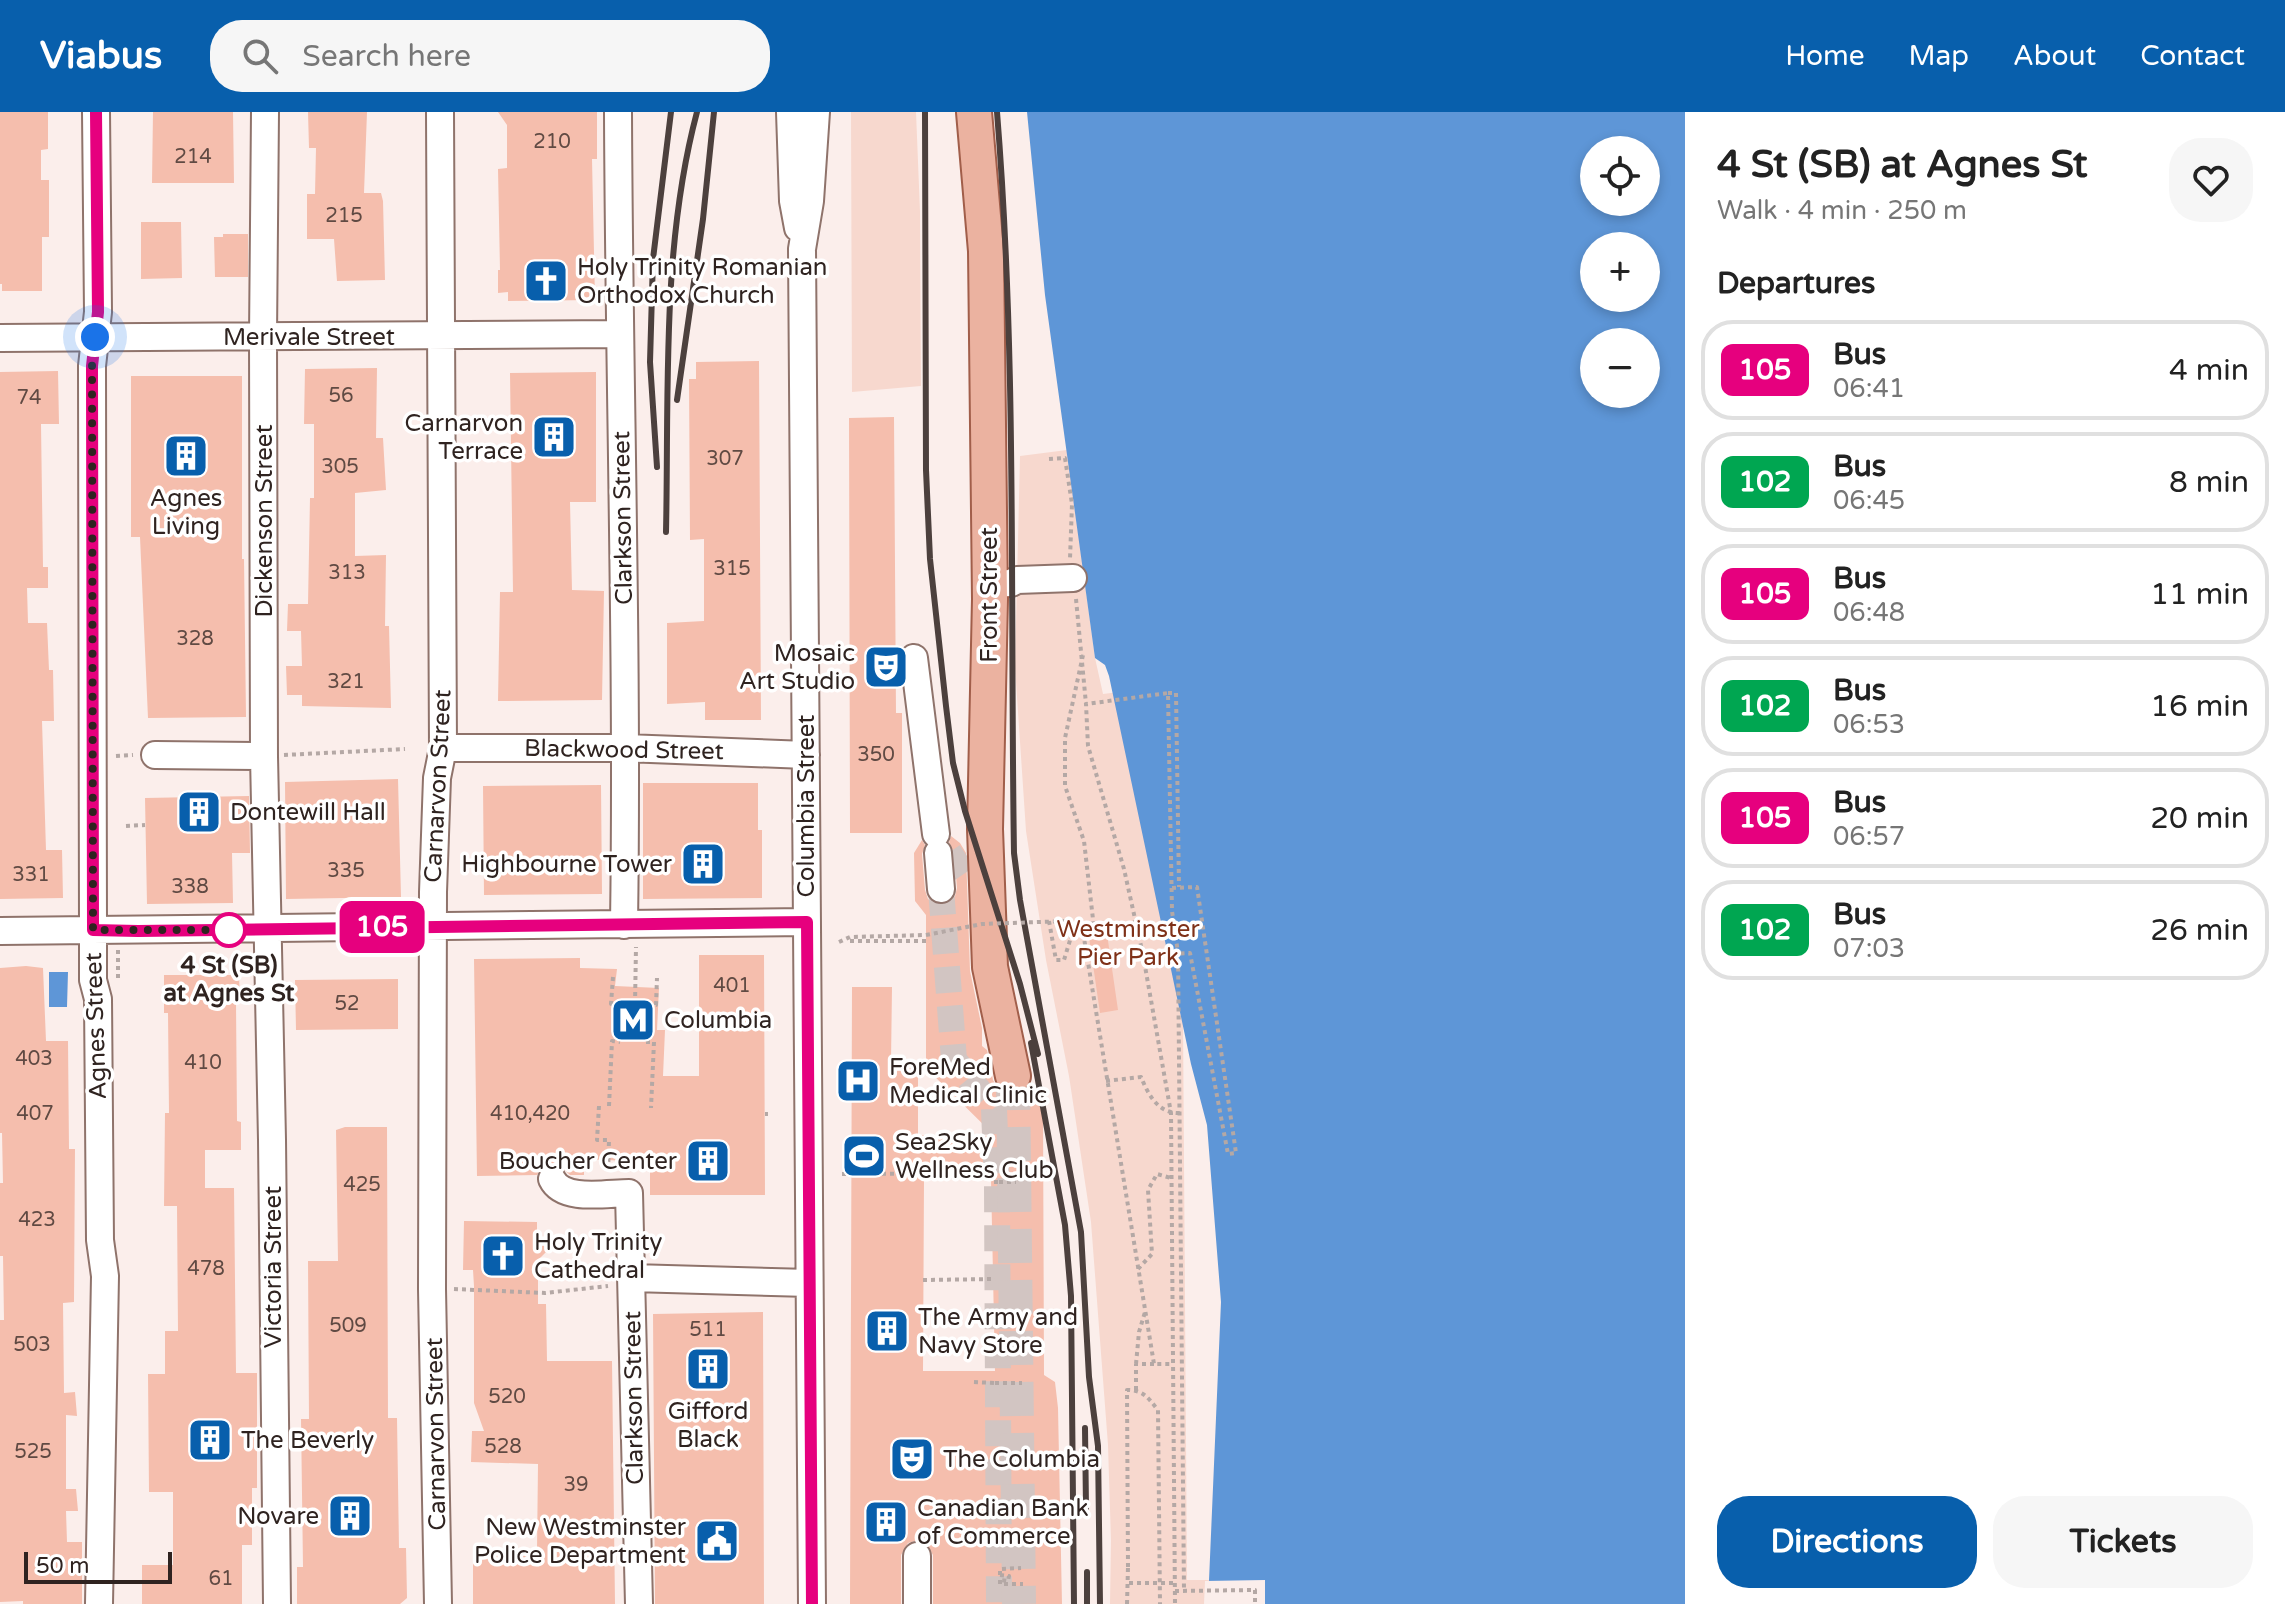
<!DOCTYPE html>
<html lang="en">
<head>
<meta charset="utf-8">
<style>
  body { margin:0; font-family:"Varela Round",sans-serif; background:#f6f6f6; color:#222; height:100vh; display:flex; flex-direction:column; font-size:30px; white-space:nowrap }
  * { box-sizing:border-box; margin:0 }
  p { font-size:26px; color:#767676 }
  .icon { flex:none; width:44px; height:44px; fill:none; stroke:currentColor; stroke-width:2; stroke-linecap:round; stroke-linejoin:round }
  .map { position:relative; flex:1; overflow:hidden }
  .sheet { display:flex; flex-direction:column; background:#fff; width:600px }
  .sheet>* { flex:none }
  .badge { padding:0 16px; border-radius:12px; font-size:28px; line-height:52px }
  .buttons { position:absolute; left:1580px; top:24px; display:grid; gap:16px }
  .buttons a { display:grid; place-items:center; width:80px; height:80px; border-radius:50%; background:#fff; box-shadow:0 4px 12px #0003; font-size:40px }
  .scale { position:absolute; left:24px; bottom:20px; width:148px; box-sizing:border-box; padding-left:8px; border:4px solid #2f2320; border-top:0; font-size:22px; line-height:28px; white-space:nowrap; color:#2f2320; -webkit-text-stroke:6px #fff; paint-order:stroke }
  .you { position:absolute; width:40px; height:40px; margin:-20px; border:6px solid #fff; border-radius:50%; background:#1a73e8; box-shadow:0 0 0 12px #1a73e833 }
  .map>.badge { position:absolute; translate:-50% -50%; box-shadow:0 0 0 4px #fff }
  h2 { padding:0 32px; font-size:30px; line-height:72px }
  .round { display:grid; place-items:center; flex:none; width:84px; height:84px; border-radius:32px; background:#f6f6f6 }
  .overview { display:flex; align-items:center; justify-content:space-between; height:136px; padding:0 32px }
  h1 { font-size:38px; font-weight:700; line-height:60px }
  .button { display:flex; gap:16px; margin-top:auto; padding:16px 32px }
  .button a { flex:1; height:92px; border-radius:32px; background:#085fac; color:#fff; font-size:32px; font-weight:700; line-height:92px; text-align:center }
  .button a+a { background:#f6f6f6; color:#222 }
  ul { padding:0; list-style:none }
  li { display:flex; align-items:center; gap:24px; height:100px; margin:0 16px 12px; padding:0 16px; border:4px solid #e0e0e0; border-radius:32px }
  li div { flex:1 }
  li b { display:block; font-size:30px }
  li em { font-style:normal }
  li .badge { min-width:88px; font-weight:700; text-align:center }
  header { display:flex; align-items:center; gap:48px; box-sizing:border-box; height:112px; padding:0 40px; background:#085fac; color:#fff }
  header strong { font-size:38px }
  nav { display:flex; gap:44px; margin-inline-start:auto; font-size:28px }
  .search { width:560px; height:72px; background:#f6f6f6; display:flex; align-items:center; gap:20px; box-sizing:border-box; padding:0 28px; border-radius:32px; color:#767676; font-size:30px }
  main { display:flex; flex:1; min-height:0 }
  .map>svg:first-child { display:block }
  .green { fill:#f7d8ce }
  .water { fill:#5e96d7; fill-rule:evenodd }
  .pier { fill:#fbeeeb }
  .building { fill:#f5bead; fill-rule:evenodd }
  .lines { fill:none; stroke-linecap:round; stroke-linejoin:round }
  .minor-tunnel { stroke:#d2c5c2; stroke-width:26; stroke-dasharray:26 13; stroke-linecap:butt }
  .major-tunnel { stroke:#d2c5c2; stroke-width:34; stroke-dasharray:34 17; stroke-linecap:butt }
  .minor-casing { stroke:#8f736b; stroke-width:30 }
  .major-casing { stroke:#a15e4a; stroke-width:38 }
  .path { stroke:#b4a8a5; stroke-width:4; stroke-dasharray:4 4; stroke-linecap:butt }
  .minor { stroke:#fff; stroke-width:26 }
  .major { stroke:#ebb2a0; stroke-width:34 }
  .rail { stroke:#4c403d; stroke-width:6 }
  .path-bridge { stroke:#b4a8a5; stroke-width:4; stroke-dasharray:4 4; stroke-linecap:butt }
  .line-casing { stroke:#fff; stroke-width:18 }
  .line { stroke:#e6007e; stroke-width:12 }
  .walk { stroke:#2f2320; stroke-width:8; stroke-dasharray:0 14.4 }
  .stop-dot { fill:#fff; stroke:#e6007e; stroke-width:4 }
  .labels { text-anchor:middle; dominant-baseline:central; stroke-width:7; stroke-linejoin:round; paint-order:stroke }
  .number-label { font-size:20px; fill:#604a43 }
  .poi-label { font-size:24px; fill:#2f2320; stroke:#fff; text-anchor:start }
  .street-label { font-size:24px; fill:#2f2320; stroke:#fff }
  .park-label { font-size:24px; fill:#7f3118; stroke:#fff }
  .stop-label { font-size:24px; font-weight:bold; fill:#2f2320; stroke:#fff }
</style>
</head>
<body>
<header>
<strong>Viabus</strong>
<div class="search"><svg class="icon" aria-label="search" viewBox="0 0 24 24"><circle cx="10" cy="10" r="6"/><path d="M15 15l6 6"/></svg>Search here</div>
<nav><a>Home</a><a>Map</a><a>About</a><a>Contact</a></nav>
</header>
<main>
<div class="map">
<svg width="1685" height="1492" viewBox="0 0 1685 1492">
  <rect width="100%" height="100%" fill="#fbeeeb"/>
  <path class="green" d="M851 0H916L920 100 921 274 852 280Z
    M1067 338 1095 546 1103 582 1184 572 1183 908 1187 1468H1265V1492H1110L1111 1429 1108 1333 1091 1110 1069 964 1046 848 1026 719 1015 555 1020 344Z"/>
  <path class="water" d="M1027 0H1685V1492H1208L1221 1190 1207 1013 1191 952 1109 564 1105 553 1095 546 1045 183ZM1594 38H1646V90H1594ZM1594 134H1646V186H1594ZM1594 230H1646V282H1594Z
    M49 860H68L67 895H49Z"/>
  <path class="pier" d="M1265 1468V1492H1204L1205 1469Z"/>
  <path class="building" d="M0 0H48V37L41 38V68H49V125H42V179H2V172H0Z
    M153 0H233L234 71H152Z
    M308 0H367L364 81H381L383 89 385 168 337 169 334 127H307V82H315L316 36H309Z
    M498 0H597V47H592L595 188 508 189V180L498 181V158H500L498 57 507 56V13Z
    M141 110H181L182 166 141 167Z
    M223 122H248V165H215L214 125H223Z
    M759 249 761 608H705V590L667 592V511L704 509V427L690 428 689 267H696V250Z
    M377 256 376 326H383L386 378 355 381V444L386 443 385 514H389L391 596 302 594V583H287L286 554H302L301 519H287L288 492H308L310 386H314V312H304L305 257Z
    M58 259 59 312H41L43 455H48V476H27L28 511H47L49 558H53L54 609H42L46 738H62L63 786 0 787V260Z
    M596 260V390H570L572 478 604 479 602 588 498 589 500 480H513L510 261Z
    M131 264H242V447H244L246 605 148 606 140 425H131Z
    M894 305 896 601H902V721H850L849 306Z
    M398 667 401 785 286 787 285 670Z
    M643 671H758V718H762V786L643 787Z
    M601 673 602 782 484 783 483 674Z
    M249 684 250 741H232L233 791 147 792 145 686Z
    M951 724 960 731 966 741 970 859 982 916V934L987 938 993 968 999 978 1008 983H1018L1027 979 1043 996 1044 1263 1055 1270 1058 1296 1062 1492H933V1443L926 1431 918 1428 908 1431 901 1443V1492H850L852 875H892L891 950 918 951V1023L995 1024 926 956V803L915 789 914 741 922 728 925 733 922 742 925 778 928 787 935 792 949 790 955 784 957 776 954 740 949 730ZM924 1067H991L995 1259H923Z
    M1107 822 1118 898 1100 901 1089 825Z
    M699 843H764L765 1083H650V1050L584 1047V1063H570L559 1053 551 1051 542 1055 537 1063 477 1064 474 847 580 846V856L617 857 615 874 659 876 657 918H665L663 964H699Z
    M26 854 43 856 46 929H68L69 1037H75L74 1190 63 1191 64 1281 75 1280 77 1304 66 1303V1377H76L78 1399H66L67 1430H82V1492H23V1489L0 1490V1208H4L3 1144H0V1071H3L2 1021H0V856Z
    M164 863H239L240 891H236L237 1009 241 1010V1038H205V1076H234L236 1261H257V1376H252V1433H242V1492H142V1453H173V1380H149L148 1262H165V1219H178L177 1094H164L165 1001H169L168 901H164Z
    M398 867V917L296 918 295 868Z
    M345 1015H387L388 1306H397L399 1436H406L407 1486 400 1492H297V1455H303L301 1307H309L308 1149H338L336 1018Z
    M464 1109 537 1110V1120L546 1129 547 1139 538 1148V1192H546L547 1249H612L615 1492H473V1439H537L538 1352 471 1350 472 1319H484L474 1291V1174L473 1158H463Z
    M763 1200 764 1492H655L653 1202Z"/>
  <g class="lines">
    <path class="minor-tunnel" d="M948 757 967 744
      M941 777 954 948 994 997 997 1074 999 1492"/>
    <path class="major-tunnel" d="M1013 964 1019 1492"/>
    <g class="minor-casing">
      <path id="minor" d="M96 0 98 200 92 254 93 818V868L98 887 100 1128 105 1164 99 1492
        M265 0 263 225 264 644 272 1028 277 1492
        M618 0C619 271 628 542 624 813
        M790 0 793 89 798 116
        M0 226 619 222
        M990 472 1011 471 1017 468 1073 466
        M914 546 936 722
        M443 636H625L806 643
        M155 643 264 644
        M938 741 941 777
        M0 819 807 810
        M552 1067C563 1090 607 1081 629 1081L639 1492
        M632 1166 809 1171
        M438 1492 432 1177 433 780 437 666 443 636 440 0
        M812 1492 802 137 810 89 816 0
        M917 1492V1444"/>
    </g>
    <g class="major-casing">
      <path id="major" d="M974 0 986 139 990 487 985 717 990 855 1013 964"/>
    </g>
    <path class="path" d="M1049 347 1065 346 1072 392 1070 447
      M1076 487 1086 592
      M1083 543 1065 626V674L1084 729 1094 816
      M1168 581H1176L1179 775
      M284 643 405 637
      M116 644 133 643
      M126 714 145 713
      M1172 776 1197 775 1236 1041 1228 1042 1190 841 1143 843 1171 1001 1175 1492
      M1049 809 1056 848H1064L1071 825
      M1067 809 1071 825 1083 820
      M1137 810 1083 820 1154 1252H1173
      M850 829H926
      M839 830 850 825 926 823
      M118 838V869
      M1143 843 1124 757 1088 634 1086 592 1168 581 1172 799 1178 841 1184 1479
      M613 865 611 892 656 893 657 866
      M635 892 636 835
      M646 930H654L651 996
      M1106 969 1141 965C1148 982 1158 1002 1180 1001
      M599 994 597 1028H609L608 1061
      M609 994 612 929 620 930
      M765 1002H768
      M842 1062 991 1061
      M999 1070H1016
      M1138 1157 1152 1142 1148 1078 1157 1062 1171 1066
      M923 1168 995 1167
      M454 1177 545 1181 608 1174
      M1136 1252 1139 1220 1145 1200
      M974 1270 995 1271
      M1136 1278V1252H1154
      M1000 1463 1009 1464 1008 1469 1000 1468
      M1129 1471H1174
      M1175 1479 1255 1478V1492
      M1127 1492 1128 1455"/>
    <use href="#minor" class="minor"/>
    <use href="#major" class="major"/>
    <path class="rail" d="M925 0 926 358 930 447 946 594 953 651 965 699 1020 872 1038 942
      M997 0C1017 247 1010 494 1014 741L1020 788 1081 1120 1089 1265 1098 1334 1100 1492
      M677 288 703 107 714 0
      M657 355 650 250 653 147 671 0
      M666 420C669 281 661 135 697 0
      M1031 931 1065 1113 1071 1184 1074 1492
      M1085 1316 1086 1396
      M1087 1460V1492"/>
    <path class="path-bridge" d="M926 823 982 812 1067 809
      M994 1070H999
      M995 1271H1022
      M1128 1455 1127 1278C1144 1278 1148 1286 1158 1298L1160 1492
      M1000 1463V1457L1021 1456
      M1000 1468V1472H1023"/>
  </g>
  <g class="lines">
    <g class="line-casing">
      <path id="line" d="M96 0 98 200 92 254 93 818 138 819 807 810 812 1492"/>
    </g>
    <use href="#line" class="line"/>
    <path class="walk" d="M95 225 92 254 93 818H241H229"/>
  </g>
  <defs>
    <g id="church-square" transform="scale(2.3)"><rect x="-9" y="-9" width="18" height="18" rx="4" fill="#085fac" stroke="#fff"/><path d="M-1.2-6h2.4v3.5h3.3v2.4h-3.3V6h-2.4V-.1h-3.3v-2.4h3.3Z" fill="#fff"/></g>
    <g id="building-square" transform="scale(2.3)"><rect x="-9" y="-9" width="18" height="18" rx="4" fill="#085fac" stroke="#fff"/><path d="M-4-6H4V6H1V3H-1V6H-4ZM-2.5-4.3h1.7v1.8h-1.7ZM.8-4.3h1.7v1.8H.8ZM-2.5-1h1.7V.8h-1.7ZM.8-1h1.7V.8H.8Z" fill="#fff"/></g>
    <g id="theatre-square" transform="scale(2.3)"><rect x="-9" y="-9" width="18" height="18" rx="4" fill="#085fac" stroke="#fff"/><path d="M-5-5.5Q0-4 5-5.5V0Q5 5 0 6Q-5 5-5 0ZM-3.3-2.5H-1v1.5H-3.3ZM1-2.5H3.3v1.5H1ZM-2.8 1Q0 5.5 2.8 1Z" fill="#fff"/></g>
    <g id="metro-square" transform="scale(2.3)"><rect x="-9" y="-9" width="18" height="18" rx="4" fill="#085fac" stroke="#fff"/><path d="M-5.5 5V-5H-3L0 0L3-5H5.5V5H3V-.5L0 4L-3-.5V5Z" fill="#fff"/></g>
    <g id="hospital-square" transform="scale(2.3)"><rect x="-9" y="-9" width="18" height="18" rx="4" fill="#085fac" stroke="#fff"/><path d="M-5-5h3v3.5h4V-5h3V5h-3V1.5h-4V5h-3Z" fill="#fff"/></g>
    <g id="stadium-square" transform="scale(2.3)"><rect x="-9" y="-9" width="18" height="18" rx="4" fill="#085fac" stroke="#fff"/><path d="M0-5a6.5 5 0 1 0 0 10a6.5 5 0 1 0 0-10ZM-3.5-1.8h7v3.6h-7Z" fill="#fff"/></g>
    <g id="civic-square" transform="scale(2.3)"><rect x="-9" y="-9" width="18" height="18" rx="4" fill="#085fac" stroke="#fff"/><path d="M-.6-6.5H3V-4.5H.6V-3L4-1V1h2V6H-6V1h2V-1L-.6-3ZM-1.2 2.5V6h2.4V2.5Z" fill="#fff"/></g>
  </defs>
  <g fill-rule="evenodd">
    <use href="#church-square" x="546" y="169"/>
    <use href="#building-square" x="554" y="325"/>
    <use href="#building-square" x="186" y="344"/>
    <use href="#theatre-square" x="886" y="555"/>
    <use href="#building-square" x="199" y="700"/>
    <use href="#building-square" x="703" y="752"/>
    <use href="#metro-square" x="633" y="908"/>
    <use href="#hospital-square" x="858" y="969"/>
    <use href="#stadium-square" x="864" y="1044"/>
    <use href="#building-square" x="708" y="1049"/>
    <use href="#church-square" x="503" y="1144"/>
    <use href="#building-square" x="887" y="1219"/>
    <use href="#building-square" x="708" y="1257"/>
    <use href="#building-square" x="210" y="1328"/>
    <use href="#theatre-square" x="912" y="1347"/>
    <use href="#building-square" x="350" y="1404"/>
    <use href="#building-square" x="886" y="1410"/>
    <use href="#civic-square" x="717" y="1429"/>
  </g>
  <circle class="stop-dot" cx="229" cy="818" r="16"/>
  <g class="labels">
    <g class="number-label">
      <text x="552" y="30">210</text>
      <text x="193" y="45">214</text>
      <text x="344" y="104">215</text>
      <text x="341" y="284">56</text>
      <text x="29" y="286">74</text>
      <text x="725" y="347">307</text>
      <text x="340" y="355">305</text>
      <text x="732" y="457">315</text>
      <text x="347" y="461">313</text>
      <text x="195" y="527">328</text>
      <text x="346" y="570">321</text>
      <text x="876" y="643">350</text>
      <text x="346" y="759">335</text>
      <text x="31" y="763">331</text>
      <text x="190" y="775">338</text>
      <text x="732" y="874">401</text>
      <text x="347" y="892">52</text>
      <text x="34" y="947">403</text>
      <text x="203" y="951">410</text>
      <text x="35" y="1002">407</text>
      <text x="530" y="1002">410,420</text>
      <text x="362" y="1073">425</text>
      <text x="37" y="1108">423</text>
      <text x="206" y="1157">478</text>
      <text x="348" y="1214">509</text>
      <text x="708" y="1218">511</text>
      <text x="32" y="1233">503</text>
      <text x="507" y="1285">520</text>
      <text x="503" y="1335">528</text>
      <text x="33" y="1340">525</text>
      <text x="576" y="1373">39</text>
      <text x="221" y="1467">61</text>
    </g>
    <g class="poi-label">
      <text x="577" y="155">Holy Trinity Romanian<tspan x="577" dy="28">Orthodox Church</tspan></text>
      <text x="523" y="311" text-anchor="end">Carnarvon<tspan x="523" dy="28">Terrace</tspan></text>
      <text x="186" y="386" text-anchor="middle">Agnes<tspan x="186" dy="28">Living</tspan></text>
      <text x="855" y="541" text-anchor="end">Mosaic<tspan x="855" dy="28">Art Studio</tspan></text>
      <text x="230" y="700">Dontewill Hall</text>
      <text x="672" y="752" text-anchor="end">Highbourne Tower</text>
      <text x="664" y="908">Columbia</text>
      <text x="889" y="955">ForeMed<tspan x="889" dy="28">Medical Clinic</tspan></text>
      <text x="895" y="1030">Sea2Sky<tspan x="895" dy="28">Wellness Club</tspan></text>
      <text x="677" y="1049" text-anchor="end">Boucher Center</text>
      <text x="534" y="1130">Holy Trinity<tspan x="534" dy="28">Cathedral</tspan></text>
      <text x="918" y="1205">The Army and<tspan x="918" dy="28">Navy Store</tspan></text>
      <text x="708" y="1299" text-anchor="middle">Gifford<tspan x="708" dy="28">Black</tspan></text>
      <text x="241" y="1328">The Beverly</text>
      <text x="943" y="1347">The Columbia</text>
      <text x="917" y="1396">Canadian Bank<tspan x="917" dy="28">of Commerce</tspan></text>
      <text x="319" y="1404" text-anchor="end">Novare</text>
      <text x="686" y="1415" text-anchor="end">New Westminster<tspan x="686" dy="28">Police Department</tspan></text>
    </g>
    <g class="street-label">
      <text x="309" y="225">Merivale Street</text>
      <text transform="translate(623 406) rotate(-91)">Clarkson Street</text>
      <text transform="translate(264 409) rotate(-90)">Dickenson Street</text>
      <text transform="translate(989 483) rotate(-90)">Front Street</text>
      <text transform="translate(624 638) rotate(1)">Blackwood Street</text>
      <text transform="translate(438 674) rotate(-87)">Carnarvon Street</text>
      <text transform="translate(806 694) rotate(-90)">Columbia Street</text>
      <text transform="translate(96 914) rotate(-92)">Agnes Street</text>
      <text transform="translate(273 1155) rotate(-90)">Victoria Street</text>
      <text transform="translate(634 1286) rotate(-91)">Clarkson Street</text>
      <text transform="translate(436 1322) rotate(-91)">Carnarvon Street</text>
    </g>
    <g class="park-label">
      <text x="1128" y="817">Westminster<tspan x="1128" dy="28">Pier Park</tspan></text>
    </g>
    <g class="stop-label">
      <text x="229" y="853">4 St (SB)<tspan x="229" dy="28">at Agnes St</tspan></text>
    </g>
  </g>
</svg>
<div class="buttons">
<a><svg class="icon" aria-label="locate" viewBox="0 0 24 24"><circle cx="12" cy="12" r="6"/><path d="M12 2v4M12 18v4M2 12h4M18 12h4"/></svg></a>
<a>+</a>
<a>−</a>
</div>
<div class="scale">50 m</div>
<div class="you" style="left:95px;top:225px"></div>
<b class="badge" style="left:382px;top:815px;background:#e6007e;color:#fff">105</b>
</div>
<section class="sheet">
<div class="overview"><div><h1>4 St (SB) at Agnes St</h1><p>Walk · 4 min · 250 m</p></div><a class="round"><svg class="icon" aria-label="heart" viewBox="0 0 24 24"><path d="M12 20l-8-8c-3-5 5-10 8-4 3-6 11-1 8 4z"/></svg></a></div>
<h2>Departures</h2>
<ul>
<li><span class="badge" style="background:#e6007e;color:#fff">105</span><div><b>Bus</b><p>06:41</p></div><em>4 min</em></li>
<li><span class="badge" style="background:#00a651;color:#fff">102</span><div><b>Bus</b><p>06:45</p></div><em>8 min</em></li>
<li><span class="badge" style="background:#e6007e;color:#fff">105</span><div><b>Bus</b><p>06:48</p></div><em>11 min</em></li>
<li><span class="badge" style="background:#00a651;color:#fff">102</span><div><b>Bus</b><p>06:53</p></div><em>16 min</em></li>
<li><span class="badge" style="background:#e6007e;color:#fff">105</span><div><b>Bus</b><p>06:57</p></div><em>20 min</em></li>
<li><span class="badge" style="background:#00a651;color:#fff">102</span><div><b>Bus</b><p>07:03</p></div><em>26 min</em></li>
</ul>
<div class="button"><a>Directions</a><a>Tickets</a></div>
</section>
</main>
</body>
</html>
